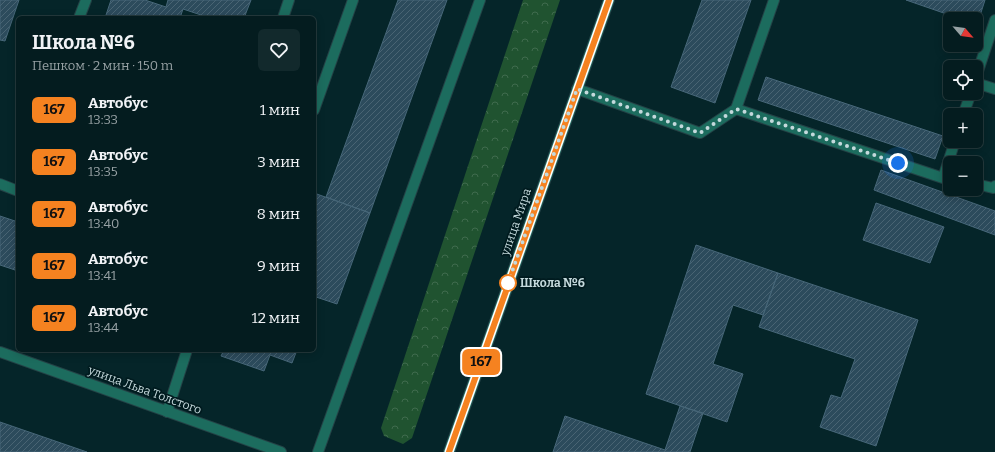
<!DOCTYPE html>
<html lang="ru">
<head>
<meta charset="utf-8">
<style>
  body { margin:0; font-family:Bitter,serif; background:#12292c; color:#f1f3f6; height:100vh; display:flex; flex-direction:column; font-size:15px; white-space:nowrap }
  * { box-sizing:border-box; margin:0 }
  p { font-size:13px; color:#97a1a4 }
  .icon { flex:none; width:22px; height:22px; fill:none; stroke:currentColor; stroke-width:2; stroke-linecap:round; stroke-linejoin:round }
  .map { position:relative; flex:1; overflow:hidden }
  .drawer { position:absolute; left:16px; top:16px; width:300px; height:336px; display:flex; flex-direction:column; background:#041c1f; border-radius:6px; box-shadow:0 2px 10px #0003,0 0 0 1px #253a3d }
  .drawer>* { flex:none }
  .badge { padding:0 8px; border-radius:6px; font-size:14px; line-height:26px }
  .needle { width:26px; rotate:118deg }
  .buttons { position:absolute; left:943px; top:12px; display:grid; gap:8px }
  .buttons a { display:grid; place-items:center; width:40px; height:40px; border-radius:6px; background:#041c1f; box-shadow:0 2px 10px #0003,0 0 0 1px #253a3d; font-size:20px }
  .you { position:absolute; width:20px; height:20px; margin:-10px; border:3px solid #fff; border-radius:50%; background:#1a73e8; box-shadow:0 0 0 6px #1a73e833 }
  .map>.badge { position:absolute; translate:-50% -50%; box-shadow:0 0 0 2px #fff }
  .round { display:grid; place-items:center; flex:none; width:42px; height:42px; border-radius:6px; background:#12292c }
  .summary { display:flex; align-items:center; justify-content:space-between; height:68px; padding:0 16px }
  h1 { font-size:19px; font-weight:700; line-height:30px }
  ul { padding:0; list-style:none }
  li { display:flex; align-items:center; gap:12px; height:52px; padding:0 16px }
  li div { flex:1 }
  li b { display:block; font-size:15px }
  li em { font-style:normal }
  li .badge { min-width:44px; font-weight:700; text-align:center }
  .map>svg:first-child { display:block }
  .forest { fill:url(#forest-crowns) }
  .building { fill:url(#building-hatch); stroke:#476779 }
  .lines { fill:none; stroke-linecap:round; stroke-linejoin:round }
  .service-casing { stroke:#244246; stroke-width:12 }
  .minor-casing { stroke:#244246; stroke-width:12 }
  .tertiary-casing { stroke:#244246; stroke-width:12 }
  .secondary-casing { stroke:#244246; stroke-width:12 }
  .service { stroke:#1c6c5e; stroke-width:10 }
  .minor { stroke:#1c6c5e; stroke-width:10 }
  .tertiary { stroke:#1c6c5e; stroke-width:10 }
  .secondary { stroke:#2f9381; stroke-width:10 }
  .line-casing { stroke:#fff; stroke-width:9 }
  .line { stroke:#f58220; stroke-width:6 }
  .walk { stroke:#c4d9dc; stroke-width:4; stroke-dasharray:0 7.2 }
  .stop-dot { fill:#fff; stroke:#f58220; stroke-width:2 }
  .labels { text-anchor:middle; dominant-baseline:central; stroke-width:3.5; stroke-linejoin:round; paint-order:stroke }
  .street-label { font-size:12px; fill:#c4d9dc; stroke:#001b1f }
  .stop-label { font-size:12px; font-weight:bold; fill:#c4d9dc; stroke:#001b1f; text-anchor:start }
</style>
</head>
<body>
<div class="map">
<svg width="995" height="452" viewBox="0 0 995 452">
  <defs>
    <pattern id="forest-crowns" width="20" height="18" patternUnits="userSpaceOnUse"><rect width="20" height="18" fill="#205330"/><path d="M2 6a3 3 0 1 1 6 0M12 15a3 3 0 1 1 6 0" fill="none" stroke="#3f6b4d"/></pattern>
    <pattern id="building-hatch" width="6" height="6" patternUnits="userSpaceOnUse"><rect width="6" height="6" fill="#2c4b5c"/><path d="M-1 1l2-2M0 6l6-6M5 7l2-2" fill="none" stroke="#496473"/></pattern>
  </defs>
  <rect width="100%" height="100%" fill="#052529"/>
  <path class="forest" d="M523 0H560L412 438 403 444 384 436 381 428Z"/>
  <path class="building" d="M0 0H19L5 41 0 40Z
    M111 0H145L166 7 168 0H251L244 18H210L183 9 180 18H105Z
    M398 0H447L370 213 326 197Z
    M702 0H751L715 103 671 87Z
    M906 0H985L977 25 976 19H961Z
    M766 77 943 136 935 159 758 100Z
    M881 170 995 211V235L874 190Z
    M314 193 370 213 337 304 316 297 314 303Z
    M876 203 944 227 930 263 863 240Z
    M0 216 18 222V271L0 265Z
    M696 245 778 273 763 315 733 305 713 364 743 374 727 422 646 394Z
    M778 273 918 320 876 446 820 427 831 395 841 398 855 359 759 327Z
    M218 350H297L292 363 270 355 264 371 221 356 223 352Z
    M680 406 703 413 690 452H553L565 416 665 450Z
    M0 422 87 452H0Z"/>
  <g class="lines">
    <g class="service-casing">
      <path id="service" d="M283 18 289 0
        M976 77 995 20
        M976 83 995 89
        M577 89 700 133 736 109 943 178 955 141
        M736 109 774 0
        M314 110 353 0
        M963 115 971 93
        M0 184 18 191
        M976 184 993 188 995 186
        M318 452 480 0"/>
    </g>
    <g class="minor-casing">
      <path id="minor" d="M79 18 86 0
        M167 412 187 350"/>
    </g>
    <g class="tertiary-casing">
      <path id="tertiary" d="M0 352 281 452"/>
    </g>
    <g class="secondary-casing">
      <path id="secondary" d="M449 452 609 0"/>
    </g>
    <use href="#service" class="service"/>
    <use href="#minor" class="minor"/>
    <use href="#tertiary" class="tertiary"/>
    <use href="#secondary" class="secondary"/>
  </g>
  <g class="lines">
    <g class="line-casing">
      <path id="line" d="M449 452 609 0"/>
    </g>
    <use href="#line" class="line"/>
    <path class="walk" d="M508 283 577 89 700 133 736 109 898 163"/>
  </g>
  <circle class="stop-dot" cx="508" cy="283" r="8"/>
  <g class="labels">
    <g class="street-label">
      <text transform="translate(516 222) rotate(-71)">улица Мира</text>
      <text transform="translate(145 390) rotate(20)">улица Льва Толстого</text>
    </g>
    <g class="stop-label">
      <text x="520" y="283">Школа №6</text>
    </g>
  </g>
</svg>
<div class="buttons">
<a><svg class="needle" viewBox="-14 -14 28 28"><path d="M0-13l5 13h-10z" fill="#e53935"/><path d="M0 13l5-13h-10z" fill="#97a1a4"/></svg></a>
<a><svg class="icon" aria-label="locate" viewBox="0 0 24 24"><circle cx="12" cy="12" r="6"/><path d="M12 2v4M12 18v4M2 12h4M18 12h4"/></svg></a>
<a>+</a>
<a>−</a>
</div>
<div class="you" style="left:898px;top:163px"></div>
<b class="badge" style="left:481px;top:362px;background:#f58220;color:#111">167</b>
<section class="drawer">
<div class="summary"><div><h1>Школа №6</h1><p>Пешком · 2 мин · 150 m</p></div><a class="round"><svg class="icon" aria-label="heart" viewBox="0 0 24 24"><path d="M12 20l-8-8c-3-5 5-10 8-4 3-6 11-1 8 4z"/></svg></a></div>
<ul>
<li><span class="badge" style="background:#f58220;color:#111">167</span><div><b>Автобус</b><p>13:33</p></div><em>1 мин</em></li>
<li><span class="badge" style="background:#f58220;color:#111">167</span><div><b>Автобус</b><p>13:35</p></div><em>3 мин</em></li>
<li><span class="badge" style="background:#f58220;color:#111">167</span><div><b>Автобус</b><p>13:40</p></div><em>8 мин</em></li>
<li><span class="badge" style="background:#f58220;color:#111">167</span><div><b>Автобус</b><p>13:41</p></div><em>9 мин</em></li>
<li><span class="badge" style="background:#f58220;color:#111">167</span><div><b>Автобус</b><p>13:44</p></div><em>12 мин</em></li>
</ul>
</section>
</div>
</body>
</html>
